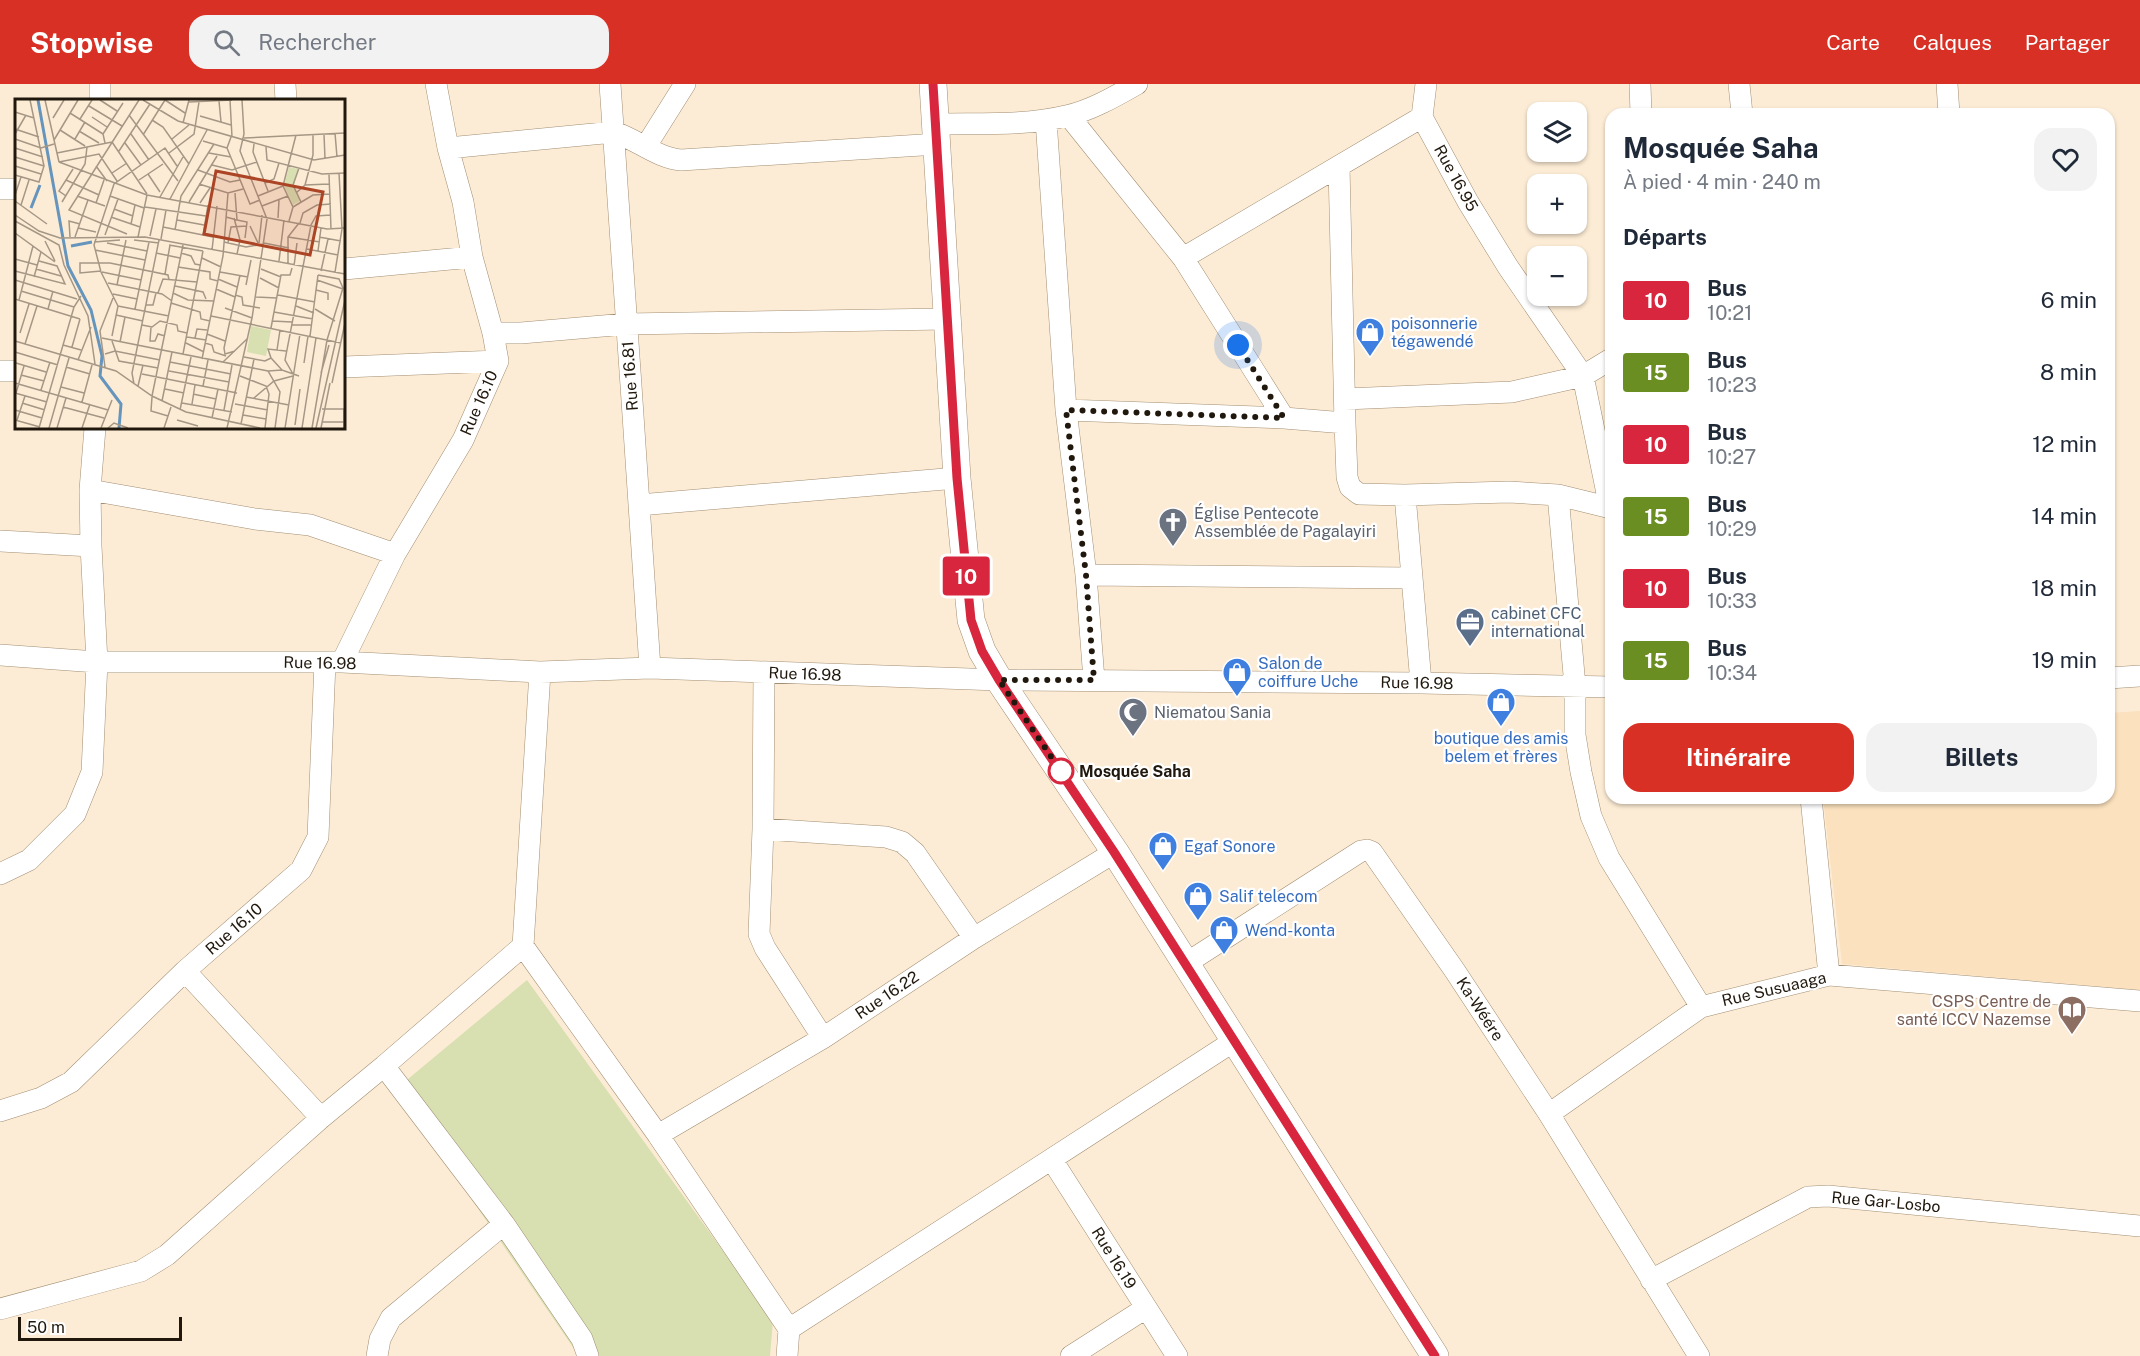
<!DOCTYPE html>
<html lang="fr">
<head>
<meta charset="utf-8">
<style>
  body { margin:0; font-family:"Public Sans",sans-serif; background:#f2f2f3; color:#1f2937; height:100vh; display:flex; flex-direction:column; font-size:22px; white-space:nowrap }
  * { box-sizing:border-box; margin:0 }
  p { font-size:20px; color:#747a83 }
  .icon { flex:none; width:33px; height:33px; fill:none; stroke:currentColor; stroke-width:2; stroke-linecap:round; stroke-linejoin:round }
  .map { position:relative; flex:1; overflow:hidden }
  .drawer { position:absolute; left:1605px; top:24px; width:510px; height:696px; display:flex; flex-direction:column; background:#fff; border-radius:18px; box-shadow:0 2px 4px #0004 }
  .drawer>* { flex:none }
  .badge { padding:0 12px; border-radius:4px; font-size:21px; line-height:39px }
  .buttons { position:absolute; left:1527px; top:18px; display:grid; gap:12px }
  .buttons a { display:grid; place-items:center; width:60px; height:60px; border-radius:12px; background:#fff; box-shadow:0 2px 4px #0004; font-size:30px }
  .scale { position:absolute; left:18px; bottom:15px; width:164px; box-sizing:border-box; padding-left:6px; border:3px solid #20180d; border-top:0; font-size:16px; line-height:21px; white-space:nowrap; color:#20180d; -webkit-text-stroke:4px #fff; paint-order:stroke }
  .you { position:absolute; width:30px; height:30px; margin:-15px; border:4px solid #fff; border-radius:50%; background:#1a73e8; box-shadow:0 0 0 9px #1a73e833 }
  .map>.badge { position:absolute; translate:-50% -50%; box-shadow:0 0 0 3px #fff }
  h2 { padding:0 18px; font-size:22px; line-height:54px }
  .round { display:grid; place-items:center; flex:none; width:63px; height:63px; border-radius:18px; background:#f2f2f3 }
  .overview { display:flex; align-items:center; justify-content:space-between; height:102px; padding:0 18px }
  h1 { font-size:28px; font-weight:700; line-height:45px }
  .button { display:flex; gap:12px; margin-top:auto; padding:12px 18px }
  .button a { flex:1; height:69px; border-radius:18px; background:#d93025; color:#fff; font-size:24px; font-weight:700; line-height:69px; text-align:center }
  .button a+a { background:#f2f2f3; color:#1f2937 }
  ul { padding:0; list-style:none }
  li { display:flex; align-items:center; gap:18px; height:72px; padding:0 18px }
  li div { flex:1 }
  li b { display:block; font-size:22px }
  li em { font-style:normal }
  li .badge { min-width:66px; font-weight:700; text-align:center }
  header { display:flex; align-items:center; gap:36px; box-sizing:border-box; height:84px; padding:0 30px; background:#d93025; color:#fff }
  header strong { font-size:28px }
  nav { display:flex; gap:33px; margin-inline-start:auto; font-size:21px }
  .search { width:420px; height:54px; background:#f2f2f3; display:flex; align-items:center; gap:15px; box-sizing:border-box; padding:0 21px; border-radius:18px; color:#747a83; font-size:22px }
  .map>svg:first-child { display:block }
  .built { fill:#fbe1bd }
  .green { fill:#d8dfb1 }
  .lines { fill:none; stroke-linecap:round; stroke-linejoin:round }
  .minor-casing { stroke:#a28e73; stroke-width:22 }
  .tertiary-casing { stroke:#a28e73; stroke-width:28 }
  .minor { stroke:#fff; stroke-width:21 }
  .tertiary { stroke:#fff; stroke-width:27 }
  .line-casing { stroke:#fff; stroke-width:14 }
  .line { stroke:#d7263d; stroke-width:9 }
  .walk { stroke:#20180d; stroke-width:6; stroke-dasharray:0 10.8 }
  .stop-dot { fill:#fff; stroke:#d7263d; stroke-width:3 }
  .labels { text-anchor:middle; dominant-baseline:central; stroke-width:4.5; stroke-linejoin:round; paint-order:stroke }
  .street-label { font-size:16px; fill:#20180d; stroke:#fff }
  .shop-label { font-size:16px; fill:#366cbe; stroke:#fff; text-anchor:start }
  .worship-label { font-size:16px; fill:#5b616d; stroke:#fff; text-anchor:start }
  .service-label { font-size:16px; fill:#4e5e75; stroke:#fff; text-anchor:start }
  .stop-label { font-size:16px; font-weight:bold; fill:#20180d; stroke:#fff; text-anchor:start }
  .education-label { font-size:16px; fill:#785e54; stroke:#fff; text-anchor:end }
  .inset-river { fill:none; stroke:#6595bd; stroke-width:3 }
  .inset-road { fill:none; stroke:#a59785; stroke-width:1.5 }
  .view { fill:#ac4426; fill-opacity:0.15; stroke:#ac4426; stroke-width:3 }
  .inset-edge { fill:none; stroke:#20180d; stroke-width:3 }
</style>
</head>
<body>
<header>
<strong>Stopwise</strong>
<div class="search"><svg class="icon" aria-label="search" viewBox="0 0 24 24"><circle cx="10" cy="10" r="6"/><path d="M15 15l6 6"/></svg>Rechercher</div>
<nav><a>Carte</a><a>Calques</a><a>Partager</a></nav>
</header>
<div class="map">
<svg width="2140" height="1272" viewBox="0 0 2140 1272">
  <rect width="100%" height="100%" fill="#fdecd5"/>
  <path class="built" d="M2140 627V906L1842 880 1823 714H2109V629Z"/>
  <path class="green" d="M527 896 773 1236 770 1272H579L396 1005Z"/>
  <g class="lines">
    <g class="minor-casing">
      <path id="minor" d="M285 0 286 16
        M610 0C625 195 636 389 650 584
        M1426 0 1422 33 1448 81 1468 118 1508 183 1583 292 1610 424
        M1640 0 1641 30
        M1739 0 1742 30
        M1947 0 1949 30
        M100 16V0
        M1069 32 1183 174 1284 334
        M1046 36 1066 326 1086 491 1094 596
        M937 40C979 39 1025 42 1066 32 1090 27 1116 12 1137 0
        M646 62 685 0
        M448 64 614 48C638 56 657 74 681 76L938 60
        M1339 82 1345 339 1347 393 1350 403 1359 410 1405 411 1509 408 1558 411
        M0 105H16
        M1183 174 1422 33
        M344 185 472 173
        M493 249H521L626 240 946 235
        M344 283 498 277
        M0 287H16
        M1345 315 1512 308 1583 292 1611 275
        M1066 326 1284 334 1345 339
        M90 406 255 435 310 441 395 470
        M1405 411 1421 599
        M639 421 957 394
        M1611 424 1558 411 1575 602V651L1581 688 1591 732 1609 774 1701 923
        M0 457 91 462
        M1086 491 1411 494
        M0 571 97 578H342L540 588 650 584 999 596 1421 599 1611 603
        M342 578 395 470 463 356 498 277 493 249 472 173 463 118 448 64 436 0
        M540 588 523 862 658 1051 789 1245 787 1272
        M764 588 763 745 759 850 765 864 823 954
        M2109 594 2140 592
        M1811 714 1829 891
        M763 745 886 753 902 758 915 769 974 854
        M0 790 29 776 75 730 92 688 97 578 91 462 90 406 95 344
        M1185 880 1361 767 1367 766 1372 768 1455 887 1549 1030 1699 1272
        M185 887 321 1034
        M384 982 504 1140 582 1255 588 1272
        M0 1027 41 1014 71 998 185 887 301 786 318 753 325 578
        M1549 1030 1701 923 1829 891 2140 917
        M658 1051 823 954 974 854 1115 768
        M1052 1076 1177 1272
        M1651 1196 1808 1113 1828 1112 2140 1142
        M0 1225 141 1187 167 1171 321 1034 384 982 523 862
        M789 1245 1234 957
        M377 1272 380 1255 391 1234 504 1140
        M1071 1272 1146 1224"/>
    </g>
    <g class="tertiary-casing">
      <path id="tertiary" d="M933 0 957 394 971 536 982 567 999 596 1115 768 1435 1272"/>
    </g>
    <use href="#minor" class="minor"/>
    <use href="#tertiary" class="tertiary"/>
  </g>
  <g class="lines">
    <g class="line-casing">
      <path id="line" d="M933 0 957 394 971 536 982 567 999 596 1114 768 1435 1272"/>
    </g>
    <use href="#line" class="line"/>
    <path class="walk" d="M1061 687 1065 693 999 596H1094L1086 491 1066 326 1284 334 1238 261"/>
  </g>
  <defs>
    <g id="shop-pin" transform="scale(1.5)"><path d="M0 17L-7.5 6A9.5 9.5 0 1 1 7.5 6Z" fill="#3f7fe0" stroke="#fff"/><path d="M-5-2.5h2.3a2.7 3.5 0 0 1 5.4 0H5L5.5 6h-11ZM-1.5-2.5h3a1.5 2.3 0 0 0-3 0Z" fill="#fff"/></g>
    <g id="church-pin" transform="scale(1.5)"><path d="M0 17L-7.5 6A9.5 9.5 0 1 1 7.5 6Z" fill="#6b7280" stroke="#fff"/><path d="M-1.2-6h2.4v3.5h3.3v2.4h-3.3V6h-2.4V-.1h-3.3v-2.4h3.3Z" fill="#fff"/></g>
    <g id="office-pin" transform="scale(1.5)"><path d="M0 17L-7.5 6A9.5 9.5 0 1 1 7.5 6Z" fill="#5c6f8a" stroke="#fff"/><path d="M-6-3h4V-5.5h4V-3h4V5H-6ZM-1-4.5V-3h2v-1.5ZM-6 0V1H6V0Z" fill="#fff"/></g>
    <g id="mosque-pin" transform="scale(1.5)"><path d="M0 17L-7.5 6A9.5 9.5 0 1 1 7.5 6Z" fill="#6b7280" stroke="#fff"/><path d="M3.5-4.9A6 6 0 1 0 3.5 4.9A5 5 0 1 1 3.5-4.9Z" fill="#fff"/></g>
    <g id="library-pin" transform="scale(1.5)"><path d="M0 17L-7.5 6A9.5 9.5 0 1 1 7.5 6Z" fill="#8d6e63" stroke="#fff"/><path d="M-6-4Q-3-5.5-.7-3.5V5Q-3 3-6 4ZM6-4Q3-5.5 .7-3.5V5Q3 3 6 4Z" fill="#fff"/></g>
  </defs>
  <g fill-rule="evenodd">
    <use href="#shop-pin" x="1370" y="248"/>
    <use href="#church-pin" x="1173" y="438"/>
    <use href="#office-pin" x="1470" y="538"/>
    <use href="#shop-pin" x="1237" y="588"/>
    <use href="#shop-pin" x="1501" y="618"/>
    <use href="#mosque-pin" x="1133" y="628"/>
    <use href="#shop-pin" x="1163" y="762"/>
    <use href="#shop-pin" x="1198" y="812"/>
    <use href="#shop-pin" x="1224" y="846"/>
    <use href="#library-pin" x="2072" y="926"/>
  </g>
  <circle class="stop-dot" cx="1061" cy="687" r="12"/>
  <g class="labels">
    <g class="street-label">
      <text transform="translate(1456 94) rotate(61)">Rue 16.95</text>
      <text transform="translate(630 292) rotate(-94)">Rue 16.81</text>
      <text transform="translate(479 319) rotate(-66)">Rue 16.10</text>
      <text transform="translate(320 579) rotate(1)">Rue 16.98</text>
      <text transform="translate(805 590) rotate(2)">Rue 16.98</text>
      <text transform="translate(1417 599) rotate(1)">Rue 16.98</text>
      <text transform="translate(234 845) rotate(-41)">Rue 16.10</text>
      <text transform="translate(1774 905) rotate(-13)">Rue Susuaaga</text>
      <text transform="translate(887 911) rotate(-34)">Rue 16.22</text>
      <text transform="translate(1480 925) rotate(57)">Ka-Wéére</text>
      <text transform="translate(1886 1118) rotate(5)">Rue Gar-Losbo</text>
      <text transform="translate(1114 1174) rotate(58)">Rue 16.19</text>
    </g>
    <g class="shop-label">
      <text x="1391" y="239">poisonnerie<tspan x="1391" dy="18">tégawendé</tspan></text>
      <text x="1258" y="579">Salon de<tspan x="1258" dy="18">coiffure Uche</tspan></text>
      <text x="1501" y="654" text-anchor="middle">boutique des amis<tspan x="1501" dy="18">belem et frères</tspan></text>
      <text x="1184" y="762">Egaf Sonore</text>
      <text x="1219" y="812">Salif telecom</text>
      <text x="1245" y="846">Wend-konta</text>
    </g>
    <g class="worship-label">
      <text x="1194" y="429">Église Pentecote<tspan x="1194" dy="18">Assemblée de Pagalayiri</tspan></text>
      <text x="1154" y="628">Niematou Sania</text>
    </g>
    <g class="service-label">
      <text x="1491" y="529">cabinet CFC<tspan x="1491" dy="18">international</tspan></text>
    </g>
    <g class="stop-label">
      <text x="1079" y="687">Mosquée Saha</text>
    </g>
    <g class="education-label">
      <text x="2051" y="917">CSPS Centre de<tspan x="2051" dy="18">santé ICCV Nazemse</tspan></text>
    </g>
  </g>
  <g transform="translate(15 15)">
    <rect width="330" height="330" fill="#fdecd5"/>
    <path d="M274 68 283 70 279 87 285 102 278 106 269 87ZM236 227 256 231 251 257 232 253Z" fill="#d8dfb1"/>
    <path class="inset-river" d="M23 1 53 167 76 211 87 257 85 277 106 305 104 329M16 109 25 86M56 147 77 143"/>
    <path class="inset-road" d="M30 1 44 63M85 1 102 12M128 1 163 22 299 61 330 56M150 1 170 14M215 1 217 38M204 2 206 23M174 3 217 1M74 7 107 27M0 13 19 19M55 14 88 35M114 16 163 82M185 17 216 26M77 18 92 28M38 19 49 1M65 20 77 1M137 21 148 28 174 65M168 24 174 1M0 30 24 38M45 31 70 47M64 32 84 44M320 34 322 58M0 35 11 16M116 35 134 61M309 35 310 60M128 36 150 1M216 38 212 49 235 105 245 101M229 39 330 34M0 40 26 49 39 45M60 40 70 23M157 40 174 26M39 41 63 1M188 42 212 49M97 43 132 95M90 44 88 35 108 4M110 44 126 66M239 45 238 53 253 92M251 48 252 61 307 75 330 74M0 49 28 58M104 52 135 5M42 54 97 43M154 54 179 35 184 3M194 54 216 58M0 58 29 67M44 63 132 96 312 130 330 129M44 63 84 55 102 82M197 66 217 71 242 63M0 67 26 75M81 67 92 82M284 69 278 86 286 103M183 71 215 83 225 81M97 74 112 64M324 74 327 130M133 75 145 93M314 75 316 130M0 76 24 83 29 67 15 1M51 81 84 96M124 81 148 65M250 84 259 80 264 64M184 85 213 94 228 90M290 86 314 85M281 94 290 86 298 56V35M0 96 6 78M51 97 44 92 58 70M62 97 90 107M95 97 129 109M243 97 268 87M145 98 168 58M155 100 192 31M0 102 32 125M47 103 70 65 72 48M174 103 202 57M81 104 89 81M185 104 195 89M6 106 14 81M247 107 273 97M130 108 191 117M278 108 298 96 315 95M99 110 118 117M0 116 24 132 45 139 130 138 330 175M96 118 125 128M211 118 222 121 220 94M219 119 225 141 222 155M263 119 264 101M162 121 189 126M222 121 232 123 230 139M0 122 44 146 49 166 73 217 80 265M274 122 278 108 268 87 281 36M285 124 288 114 302 106 316 105M116 125 120 106M235 127 243 144M148 128 198 138M63 129 81 133M160 131 166 97 199 45M0 134 40 163M112 135 54 111 124 1M90 136 103 100M188 136 193 106M135 137 141 110M55 138 54 122 65 125M60 138 73 101M123 138 132 96M273 138 305 143M304 138 326 142M146 140 151 111M119 141 144 144M30 142 40 162M79 143 105 141M209 143 231 148 249 145M92 144 132 152M213 144 216 128 232 127M244 144 247 116M249 144 274 149M154 146 188 152M292 150 323 156M80 151 130 161M197 151 202 107M303 152 306 129M141 154 165 159M166 154 176 157 180 165 185 166M187 159 206 168M0 160 22 166M264 162 269 121M273 165V138L284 124M279 167 282 144M163 168 195 173V180L203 182M21 170 46 177M246 170 266 178M0 172 50 185 42 167 24 162M86 172 65 174V164H95L153 176 154 181M306 172 313 140M87 173 126 181M205 173 233 178M320 173 327 130M150 175 155 146M19 178 26 153M245 179 264 189M203 180 222 188M0 181 62 200M302 181 328 190M93 184 147 195 157 202M102 186 111 141M231 186 236 161M160 187 188 193 191 200M201 190 220 198M301 191 313 194V201M6 192 59 208M143 194 148 180 182 183M158 194 173 201 199 202M98 195 122 200M220 196 227 198 228 206 245 209M263 196 300 203M241 198 262 199M0 200 65 220M4 201 18 147M156 204 185 213 186 220 195 222M131 206H138L141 194M103 207 154 217M281 207 299 214M210 209 237 219M33 210 38 192M120 210 134 143M300 210 320 222M259 213 298 220M101 216 128 222M196 217 326 244M257 222 277 223M127 226 137 228 145 222 162 226 163 232 172 234M277 226H297M136 228 135 242H140L143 235 150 237M256 229 266 176H275L277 169M5 234 14 205M192 235 210 242M97 237 103 207 86 173 79 146 99 85 150 49 162 67M295 237 303 176M172 238 191 241M87 239 253 272 265 293 260 329M180 239 182 230 192 231M0 242 101 272 137 297 171 313 245 329M97 242 104 262 143 269M105 243 110 218M171 244 189 253M190 244 197 246 199 253 211 257M10 245 22 207M48 246 66 251M57 248 65 220M262 251 265 231M220 252 210 255 209 249 225 176M0 253 43 266M90 255 100 252 145 261M168 255 188 152M229 258 250 262 256 259 267 271M256 259 253 250 271 252M187 260 208 157 213 94M63 261 76 228M155 263 216 275M208 263 233 239M1 264 31 273M289 264 293 237M51 268 75 275M90 268 85 232 98 199M154 272 214 283M253 272 267 271 284 277M306 274 314 246M127 275 222 294M278 275 270 261 296 126 301 117 316 116M6 276 29 282M225 277 251 287 254 295 250 329M0 284 93 311M317 284 330 224M119 285 117 274 144 141M123 287 128 266M188 287 193 261M46 288 69 294M150 290 169 294M26 291 35 263M0 294 32 303M1 294 9 267M178 295 201 300M137 297 168 146M137 298 136 312 153 317M231 298 274 306M239 299 259 282 278 277M147 302 157 253M67 303 77 266M7 304 30 311M167 304 217 313M177 305 180 286M220 305 253 311M48 308 89 319M307 310H330M329 310V329M0 311 27 319M165 311 176 258M209 311 217 266M228 316 251 320M197 319 203 290M0 321 25 328M2 321 10 297M162 321 183 327M307 323H329M226 325 239 260M280 326 285 290M24 329 59 208 66 197M34 329 54 259M42 329 51 299M67 329 75 305M86 329 97 301M93 329 99 324 113 329M149 329 156 308M212 329 237 219 252 120 225 52 229 35 227 1M270 329 285 235M287 329 301 239M297 329 312 241 328 189 324 180 303 176M301 329 330 201M306 329 315 284"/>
    <path class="view" d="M201 72 308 93 295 156 189 135Z"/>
    <rect width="330" height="330" class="inset-edge"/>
  </g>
</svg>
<div class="buttons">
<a><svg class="icon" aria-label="layers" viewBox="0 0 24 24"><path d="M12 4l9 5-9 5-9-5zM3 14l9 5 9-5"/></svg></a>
<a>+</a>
<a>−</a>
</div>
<div class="scale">50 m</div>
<div class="you" style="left:1238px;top:261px"></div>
<b class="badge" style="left:966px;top:492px;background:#d7263d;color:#fff">10</b>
<section class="drawer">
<div class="overview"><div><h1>Mosquée Saha</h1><p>À pied · 4 min · 240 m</p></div><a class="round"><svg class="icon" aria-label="heart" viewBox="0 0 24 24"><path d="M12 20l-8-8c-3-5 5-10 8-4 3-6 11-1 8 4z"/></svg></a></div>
<h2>Départs</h2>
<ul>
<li><span class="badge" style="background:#d7263d;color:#fff">10</span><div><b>Bus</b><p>10:21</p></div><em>6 min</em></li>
<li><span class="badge" style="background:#6b8e23;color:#fff">15</span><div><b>Bus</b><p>10:23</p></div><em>8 min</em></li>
<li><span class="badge" style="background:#d7263d;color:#fff">10</span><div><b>Bus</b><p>10:27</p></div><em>12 min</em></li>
<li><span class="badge" style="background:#6b8e23;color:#fff">15</span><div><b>Bus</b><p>10:29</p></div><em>14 min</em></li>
<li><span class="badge" style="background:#d7263d;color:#fff">10</span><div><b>Bus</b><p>10:33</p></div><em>18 min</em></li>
<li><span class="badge" style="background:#6b8e23;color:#fff">15</span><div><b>Bus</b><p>10:34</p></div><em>19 min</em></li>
</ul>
<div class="button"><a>Itinéraire</a><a>Billets</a></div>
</section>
</div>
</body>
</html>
